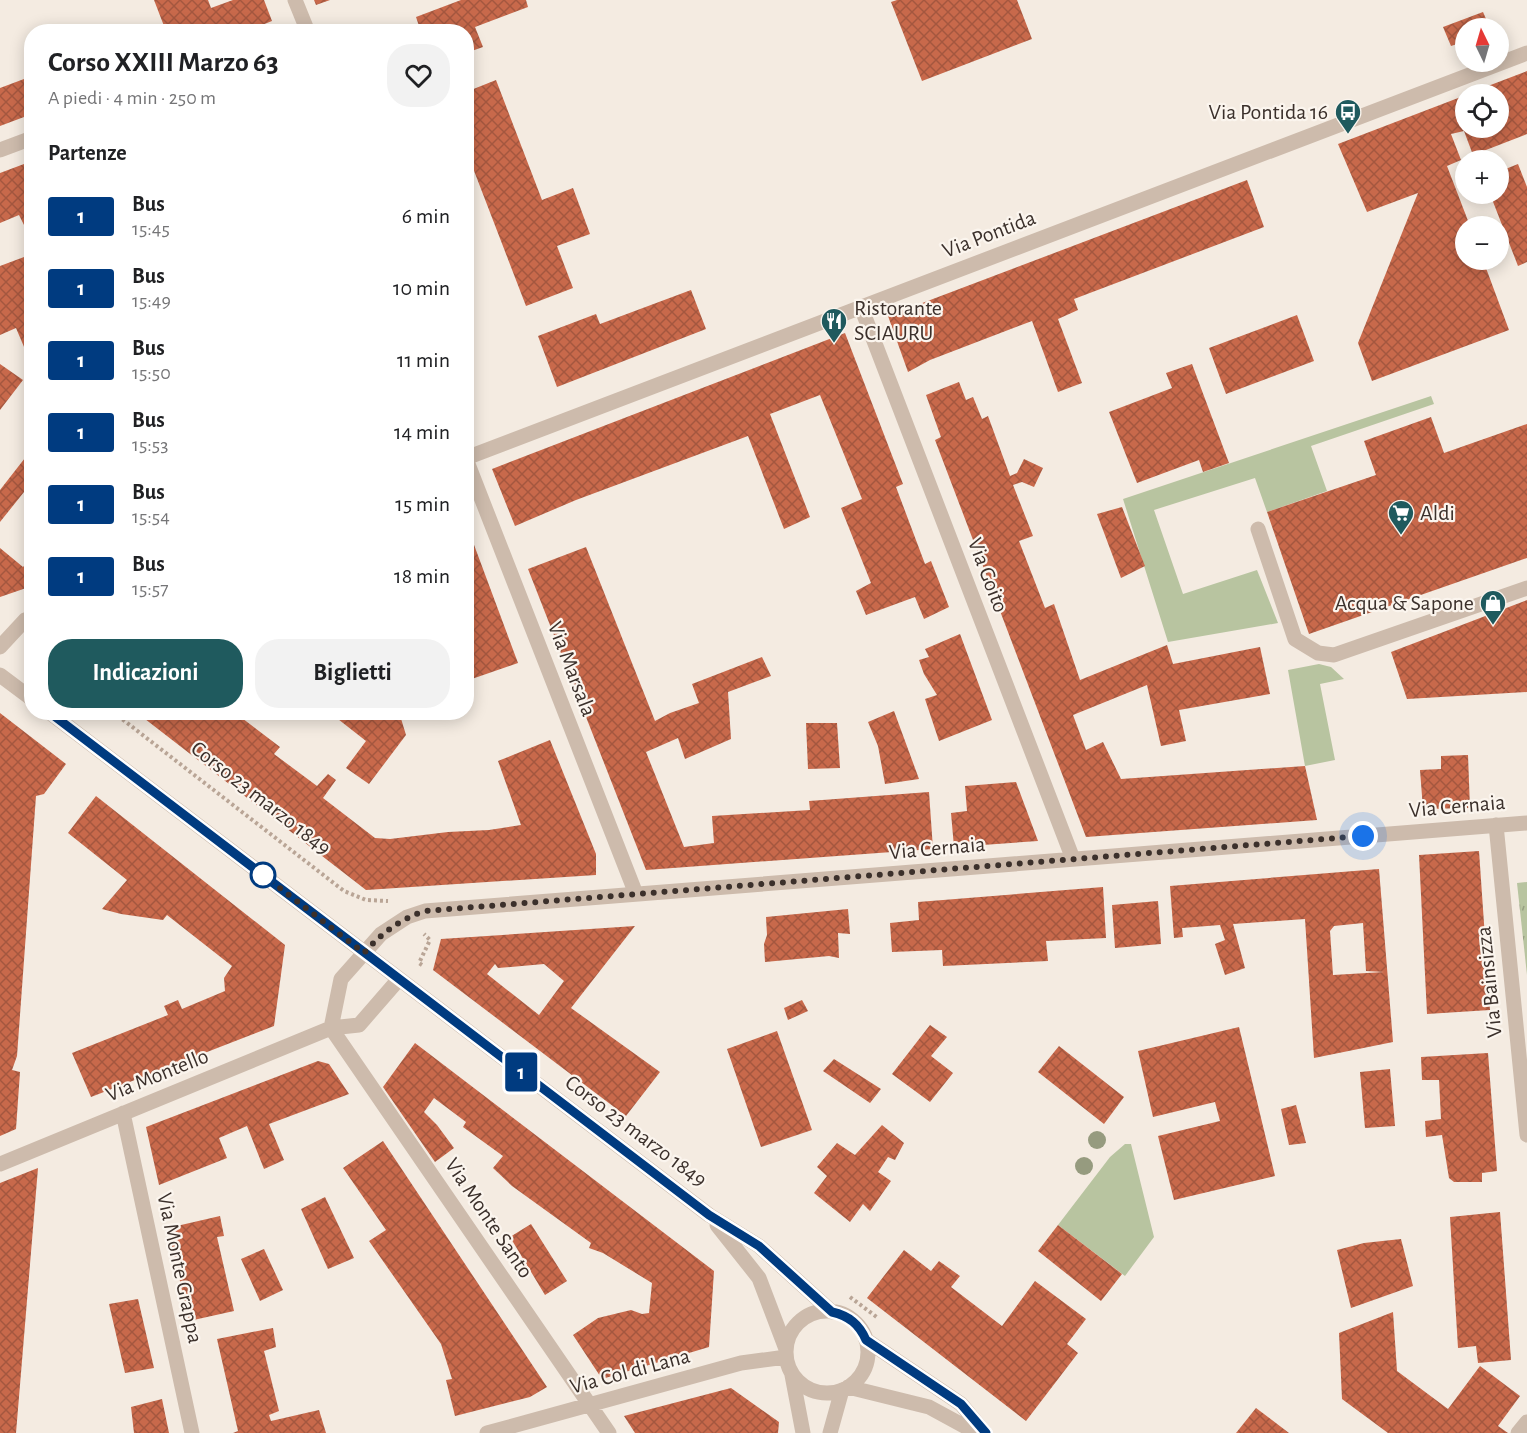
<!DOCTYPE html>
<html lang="it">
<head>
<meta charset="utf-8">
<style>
  body { margin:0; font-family:"Alegreya Sans",sans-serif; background:#f2f2f2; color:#202124; height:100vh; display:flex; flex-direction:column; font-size:22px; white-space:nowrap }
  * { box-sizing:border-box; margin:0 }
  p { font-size:20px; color:#757577 }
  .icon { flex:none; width:33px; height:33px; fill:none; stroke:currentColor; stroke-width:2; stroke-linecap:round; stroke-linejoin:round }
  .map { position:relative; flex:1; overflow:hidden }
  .side { position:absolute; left:24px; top:24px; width:450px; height:696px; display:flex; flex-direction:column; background:#fff; border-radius:24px; box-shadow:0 3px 15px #0003 }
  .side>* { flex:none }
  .badge { padding:0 12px; border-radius:4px; font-size:21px; line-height:39px }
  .needle { width:39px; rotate:355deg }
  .tools { position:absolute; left:1455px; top:18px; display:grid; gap:12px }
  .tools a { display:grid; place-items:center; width:54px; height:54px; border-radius:50%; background:#fff; box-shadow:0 3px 15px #0003; font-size:30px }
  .you { position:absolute; width:30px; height:30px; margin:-15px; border:4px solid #fff; border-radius:50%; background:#1a73e8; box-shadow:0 0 0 9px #1a73e833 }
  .map>.badge { position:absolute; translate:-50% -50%; box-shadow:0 0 0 3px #fff }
  h2 { padding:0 24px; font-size:22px; line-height:54px }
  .round { display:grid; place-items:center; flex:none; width:63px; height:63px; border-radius:24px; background:#f2f2f2 }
  .headline { display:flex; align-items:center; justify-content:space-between; height:102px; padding:0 24px }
  h1 { font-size:28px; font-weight:700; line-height:45px }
  .action { display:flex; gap:12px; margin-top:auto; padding:12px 24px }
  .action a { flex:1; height:69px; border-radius:24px; background:#1f5a5e; color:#fff; font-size:24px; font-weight:700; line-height:69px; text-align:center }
  .action a+a { background:#f2f2f2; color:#202124 }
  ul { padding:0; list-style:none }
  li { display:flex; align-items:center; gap:18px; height:72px; padding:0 24px }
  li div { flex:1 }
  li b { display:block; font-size:22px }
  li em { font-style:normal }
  li .badge { min-width:66px; font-weight:700; text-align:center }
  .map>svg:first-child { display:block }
  .grass { fill:#b8c4a0 }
  .park { fill:url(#park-tufts) }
  .building { fill:url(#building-cross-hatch); fill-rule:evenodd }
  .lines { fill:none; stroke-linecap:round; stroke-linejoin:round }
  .path { stroke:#b9a596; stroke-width:4; stroke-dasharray:3 3; stroke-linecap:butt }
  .minor { stroke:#cdbbac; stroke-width:15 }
  .tree { fill:#969b7f }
  .line-casing { stroke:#fff; stroke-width:14 }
  .line { stroke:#003b80; stroke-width:9 }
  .walk { stroke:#3b302b; stroke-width:6; stroke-dasharray:0 10.8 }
  .stop-dot { fill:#fff; stroke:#003b80; stroke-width:3 }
  .labels { text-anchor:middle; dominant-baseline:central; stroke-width:4.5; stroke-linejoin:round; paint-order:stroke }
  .poi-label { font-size:22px; fill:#3b302b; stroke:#fbf5ee; text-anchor:end }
  .street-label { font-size:22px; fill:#3b302b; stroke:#fbf5ee }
</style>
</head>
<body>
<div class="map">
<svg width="1527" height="1433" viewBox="0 0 1527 1433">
  <defs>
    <pattern id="park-tufts" width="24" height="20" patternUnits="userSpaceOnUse" patternTransform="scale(1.5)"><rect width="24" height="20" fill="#b8c4a0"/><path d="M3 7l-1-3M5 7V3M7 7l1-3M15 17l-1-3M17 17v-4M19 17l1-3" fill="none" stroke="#97a083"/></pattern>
    <pattern id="building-cross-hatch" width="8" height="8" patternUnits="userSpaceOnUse" patternTransform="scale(1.5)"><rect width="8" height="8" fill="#c8694b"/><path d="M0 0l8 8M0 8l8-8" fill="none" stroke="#a4573f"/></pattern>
  </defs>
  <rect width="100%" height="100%" fill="#f4ebe1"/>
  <path class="grass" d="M1431 396 1434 404 1311 446 1327 491 1267 512 1255 478 1154 510 1183 594 1257 570 1278 623 1168 642 1123 499Z
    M1319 664 1331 667 1344 679 1320 684 1335 760 1305 766 1288 670Z
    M1125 1144H1131L1154 1237 1125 1276 1058 1225 1110 1157Z"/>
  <path class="park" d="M1527 882V975L1517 883Z"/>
  <path class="building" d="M154 0H208L211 8 233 0H264L272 21 245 32H150L164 26Z
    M314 0H330L316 5Z
    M461 0H526L528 7 475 27 483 47 466 53V32H421L416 17Z
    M897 0H1017L1032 39 922 81 891 2Z
    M1483 12 1490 28H1466V41L1451 46 1443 27Z
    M1527 71V134L1473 155 1464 131 1451 134 1461 160 1447 166 1470 226H1466V260H1483L1509 330 1372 381 1358 343 1418 193 1367 212 1338 144 1466 95V128H1498V94H1467Z
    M32 76V114L0 126V88Z
    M496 80 542 200 573 188 590 234 557 246 573 288 526 306 466 150V92Z
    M32 161V228L30 224 25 227 19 215 0 223V173Z
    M1518 164 1527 187V262L1518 266 1490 194H1498V172Z
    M1247 180 1264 227 1074 299 1078 310 1058 319 1082 383 1058 392 1032 321 930 360 908 372 888 316Z
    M32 254V352L27 354 16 328 0 335V266Z
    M691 290 706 329 557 387 538 336 596 314 600 324Z
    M1297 315 1314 361 1226 394 1209 348Z
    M845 333 903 484 896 487 925 564 931 561 949 607 924 619 915 597 866 615 856 591 871 583 841 508 862 499 820 395 770 414 810 517 784 529 748 436 576 500 515 526 492 469Z
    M0 364 23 380 0 410Z
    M1192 364 1229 463 1203 472 1199 460 1137 483 1109 412 1172 388 1166 373Z
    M959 382 966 400 973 397 982 419 988 416 1010 476 1017 473 1024 459 1043 468 1034 487 1022 482 1013 485 1033 536 1019 541 1045 608 1054 604 1080 680 1167 645 1173 664 1260 647 1270 694 1179 710 1186 741 1161 746 1147 685 1073 715 1086 750 1103 742 1121 779 1305 766 1317 820 1086 837 935 440 941 437 926 395Z
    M1431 417 1444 453 1527 424V558L1309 634 1267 512 1376 475 1364 441Z
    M32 449V482L0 522V490Z
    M1122 507 1145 566 1121 578 1097 514Z
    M467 526 518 663 466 681V527Z
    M586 547 655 721 670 713 699 703 692 684 762 657 771 676 728 692 731 739 685 759 678 738 646 752 684 847 714 843 712 816 810 810 809 801 929 792 933 849 646 870 528 569Z
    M0 548 23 567 32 557V586L0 597Z
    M1527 600V692L1407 699 1391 652Z
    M960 634 992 720 939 741 925 699 937 695 924 674 919 660 929 657 925 649Z
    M894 711 919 779 885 784 878 746 868 722Z
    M136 712H234L280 747 274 754 317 786 328 774 336 780 323 798 375 838 390 839 448 832 489 830 521 825 498 761 550 740 596 854V875L366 890Z
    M329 712H399L406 735 369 784 346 768 366 741Z
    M0 713 66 764 44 794 36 796 17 1056 12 1070 20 1072 16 1129 0 1136Z
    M806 723H837L840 768 808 769Z
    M1468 755 1470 808 1423 809 1420 770 1441 769V756Z
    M1016 782 1038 841 954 847 951 813 967 811 965 786Z
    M96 796 285 945 274 1026 91 1097 72 1053 168 1015 164 1006 178 1000 182 1009 225 991 224 978 232 966 167 915 163 920 121 914 102 909 127 880 68 833Z
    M1479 851 1490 1010 1427 1014 1419 855Z
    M1379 869 1393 1042 1314 1058 1305 919 1233 924 1245 968 1225 975 1215 944 1225 940 1220 925 1182 928 1183 937 1174 938 1170 886ZM1363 923 1366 971 1384 972 1333 975 1330 931 1334 926Z
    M1103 887 1106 938 1046 941 1048 961 943 966 942 950 892 952 890 923 919 920 918 902Z
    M1158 901 1161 944 1115 948 1112 905Z
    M848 909 850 934 838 933 839 958 829 956 765 962 764 944 767 935 766 917Z
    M635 926 571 1008 660 1072 626 1116 433 970 441 939ZM495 964 498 968 544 964 564 981 539 1015 487 974Z
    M802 1000 808 1011 788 1020 784 1008Z
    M930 1025 947 1037 931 1056 953 1073 930 1102 892 1074Z
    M1239 1027 1275 1176 1174 1200 1158 1136 1220 1121 1215 1102 1153 1117 1138 1051Z
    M777 1031 812 1130 761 1147 727 1049Z
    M415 1043 714 1271 709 1347 602 1379 573 1335 598 1318 631 1310 642 1314 649 1313 652 1283 603 1253 589 1248 591 1243 512 1186 493 1168 503 1156 463 1127 466 1122 434 1098 424 1112 437 1125 454 1148 435 1162 383 1087Z
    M1059 1046 1124 1097 1104 1124 1038 1072Z
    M1488 1053 1497 1171 1482 1173V1182H1454L1449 1178 1442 1135 1426 1137 1425 1121 1441 1119 1439 1080H1422L1421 1057Z
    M834 1059 881 1089 870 1103 823 1071Z
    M318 1061 329 1064 349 1094 269 1124 284 1160 264 1169 247 1126 219 1138 227 1158 159 1185 146 1127Z
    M1390 1069 1395 1126 1365 1128 1360 1072Z
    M1296 1105 1306 1143 1289 1145 1281 1109Z
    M882 1125 904 1143 895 1160 888 1157 878 1172 891 1181 870 1211 863 1204 850 1222 814 1193 827 1176 817 1167 837 1143 855 1155Z
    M383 1141 547 1387 530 1397 455 1416 446 1380 452 1379 441 1344 369 1241 386 1230 343 1168Z
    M38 1168 16 1433H0V1183Z
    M325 1197 354 1258 328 1269 301 1209Z
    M1500 1212 1511 1360 1478 1363 1476 1346 1458 1348 1450 1217Z
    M220 1216 224 1236 217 1237 234 1311 189 1321 168 1228Z
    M531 1224 567 1281 545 1295 510 1237Z
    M1058 1225 1122 1274 1101 1301 1038 1251Z
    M1401 1239 1413 1286 1351 1308 1337 1250 1364 1243Z
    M264 1249 283 1290 260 1301 241 1259Z
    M904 1250 931 1271 939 1261 960 1276 951 1287 1002 1326 1035 1281 1086 1319 1067 1344 1078 1353 1026 1421 867 1298Z
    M138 1299 154 1368 125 1373 109 1304Z
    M1393 1312 1397 1371 1448 1409 1480 1366 1520 1396 1498 1426 1508 1433H1388L1342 1399 1339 1333Z
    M273 1328 276 1347 264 1351 279 1411 269 1415 271 1421 319 1410 326 1433H233L238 1431 217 1339Z
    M731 1388 779 1422 778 1433H635L624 1416Z
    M162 1399 169 1433H134L131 1407Z
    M1256 1408 1289 1433H1236Z"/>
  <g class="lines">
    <path class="path" d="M113 712 344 891 366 900 388 901
      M422 965 419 963 430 940 424 934
      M850 1297 878 1318"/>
    <path class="minor" d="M295 0 308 32
      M0 150 32 138
      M861 307 1073 859
      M466 458 1527 53
      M466 459 636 894
      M1258 529 1295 639 1318 653 1334 655 1527 588
      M0 647 25 620 32 618
      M0 675 32 699
      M49 712 709 1215 759 1246 832 1312
      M1496 825 1527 1135
      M331 1028 341 979 381 934 407 917 425 911 1527 823
      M331 1028 609 1433
      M123 1113 192 1433
      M0 1164 331 1028 359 1025 399 979
      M717 1225 759 1278 786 1349
      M786 1352a41 41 0 1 1 82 0a41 41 0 1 1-82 0Z
      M866 1340 961 1404 985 1433
      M792 1375 803 1433
      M848 1387 929 1407 977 1433
      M487 1433 741 1363 786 1357
      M830 1433 842 1390
      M1518 1433 1527 1422"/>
  </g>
  <g class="tree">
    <circle cx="1097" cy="1140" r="9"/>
    <circle cx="1084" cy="1166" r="9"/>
  </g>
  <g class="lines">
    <g class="line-casing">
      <path id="line" d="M49 712 709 1215 759 1246 832 1312C849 1316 859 1324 866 1340L961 1404 986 1433"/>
    </g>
    <use href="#line" class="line"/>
    <path class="walk" d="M263 875 364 953C382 933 400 919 425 911L1363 836"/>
  </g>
  <defs>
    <g id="bus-pin" transform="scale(1.35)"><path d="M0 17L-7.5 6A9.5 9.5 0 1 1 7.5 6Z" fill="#1f5a5e" stroke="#fbf5ee"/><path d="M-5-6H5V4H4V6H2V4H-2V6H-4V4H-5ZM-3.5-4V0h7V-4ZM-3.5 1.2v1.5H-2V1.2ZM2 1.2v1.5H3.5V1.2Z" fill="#fff"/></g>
    <g id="restaurant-pin" transform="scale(1.35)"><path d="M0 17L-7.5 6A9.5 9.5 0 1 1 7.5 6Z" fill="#1f5a5e" stroke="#fbf5ee"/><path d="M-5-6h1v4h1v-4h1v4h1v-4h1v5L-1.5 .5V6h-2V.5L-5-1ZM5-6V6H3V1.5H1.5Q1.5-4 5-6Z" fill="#fff"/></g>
    <g id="supermarket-pin" transform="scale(1.35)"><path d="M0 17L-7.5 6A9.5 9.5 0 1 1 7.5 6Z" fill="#1f5a5e" stroke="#fbf5ee"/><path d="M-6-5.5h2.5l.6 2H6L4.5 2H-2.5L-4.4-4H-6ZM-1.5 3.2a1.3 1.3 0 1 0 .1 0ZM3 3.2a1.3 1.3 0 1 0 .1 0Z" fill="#fff"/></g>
    <g id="shop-pin" transform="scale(1.35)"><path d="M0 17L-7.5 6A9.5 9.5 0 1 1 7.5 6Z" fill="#1f5a5e" stroke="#fbf5ee"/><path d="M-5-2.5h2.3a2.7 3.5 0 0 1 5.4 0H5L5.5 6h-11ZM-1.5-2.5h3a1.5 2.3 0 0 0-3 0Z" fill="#fff"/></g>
  </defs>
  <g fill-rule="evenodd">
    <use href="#bus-pin" x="1348" y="112"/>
    <use href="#restaurant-pin" x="834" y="321"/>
    <use href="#supermarket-pin" x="1401" y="513"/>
    <use href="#shop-pin" x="1493" y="603"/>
  </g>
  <circle class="stop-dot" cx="263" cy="875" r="12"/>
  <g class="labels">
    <g class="poi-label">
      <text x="1328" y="112">Via Pontida 16</text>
      <text x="854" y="308" text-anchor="start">Ristorante<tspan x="854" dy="25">SCIAURU</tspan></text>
      <text x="1420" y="513" text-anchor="start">Aldi</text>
      <text x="1474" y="603">Acqua &amp; Sapone</text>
    </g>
    <g class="street-label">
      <text transform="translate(989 234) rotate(-21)">Via Pontida</text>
      <text transform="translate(988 575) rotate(69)">Via Goito</text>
      <text transform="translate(572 669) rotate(69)">Via Marsala</text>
      <text transform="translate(261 798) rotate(38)">Corso 23 marzo 1849</text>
      <text transform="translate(1457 806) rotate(-5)">Via Cernaia</text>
      <text transform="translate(937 848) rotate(-5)">Via Cernaia</text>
      <text transform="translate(1489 982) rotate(-96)">Via Bainsizza</text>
      <text transform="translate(157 1075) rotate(-22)">Via Montello</text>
      <text transform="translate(636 1131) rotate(37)">Corso 23 marzo 1849</text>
      <text transform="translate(489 1218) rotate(56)">Via Monte Santo</text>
      <text transform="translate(180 1268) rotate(78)">Via Monte Grappa</text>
      <text transform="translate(630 1371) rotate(-15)">Via Col di Lana</text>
    </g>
  </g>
</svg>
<div class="tools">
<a><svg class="needle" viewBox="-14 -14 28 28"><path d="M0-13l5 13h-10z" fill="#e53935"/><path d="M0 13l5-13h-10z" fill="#757577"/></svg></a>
<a><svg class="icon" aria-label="locate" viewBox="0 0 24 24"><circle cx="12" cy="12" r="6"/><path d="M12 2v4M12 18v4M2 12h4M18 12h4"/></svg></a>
<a>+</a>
<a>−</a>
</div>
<div class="you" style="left:1363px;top:836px"></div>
<b class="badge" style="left:521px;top:1072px;background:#003b80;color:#fff">1</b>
<section class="side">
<div class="headline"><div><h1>Corso XXIII Marzo 63</h1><p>A piedi · 4 min · 250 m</p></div><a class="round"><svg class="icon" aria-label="heart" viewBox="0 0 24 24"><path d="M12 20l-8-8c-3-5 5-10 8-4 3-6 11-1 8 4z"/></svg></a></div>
<h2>Partenze</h2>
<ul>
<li><span class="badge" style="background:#003b80;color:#fff">1</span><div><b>Bus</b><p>15:45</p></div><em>6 min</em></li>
<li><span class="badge" style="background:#003b80;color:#fff">1</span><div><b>Bus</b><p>15:49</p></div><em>10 min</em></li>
<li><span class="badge" style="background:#003b80;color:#fff">1</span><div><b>Bus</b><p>15:50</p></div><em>11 min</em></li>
<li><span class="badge" style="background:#003b80;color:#fff">1</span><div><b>Bus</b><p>15:53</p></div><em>14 min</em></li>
<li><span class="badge" style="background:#003b80;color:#fff">1</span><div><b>Bus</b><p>15:54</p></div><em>15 min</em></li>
<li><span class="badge" style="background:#003b80;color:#fff">1</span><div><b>Bus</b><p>15:57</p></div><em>18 min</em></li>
</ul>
<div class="action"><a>Indicazioni</a><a>Biglietti</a></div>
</section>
</div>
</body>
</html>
